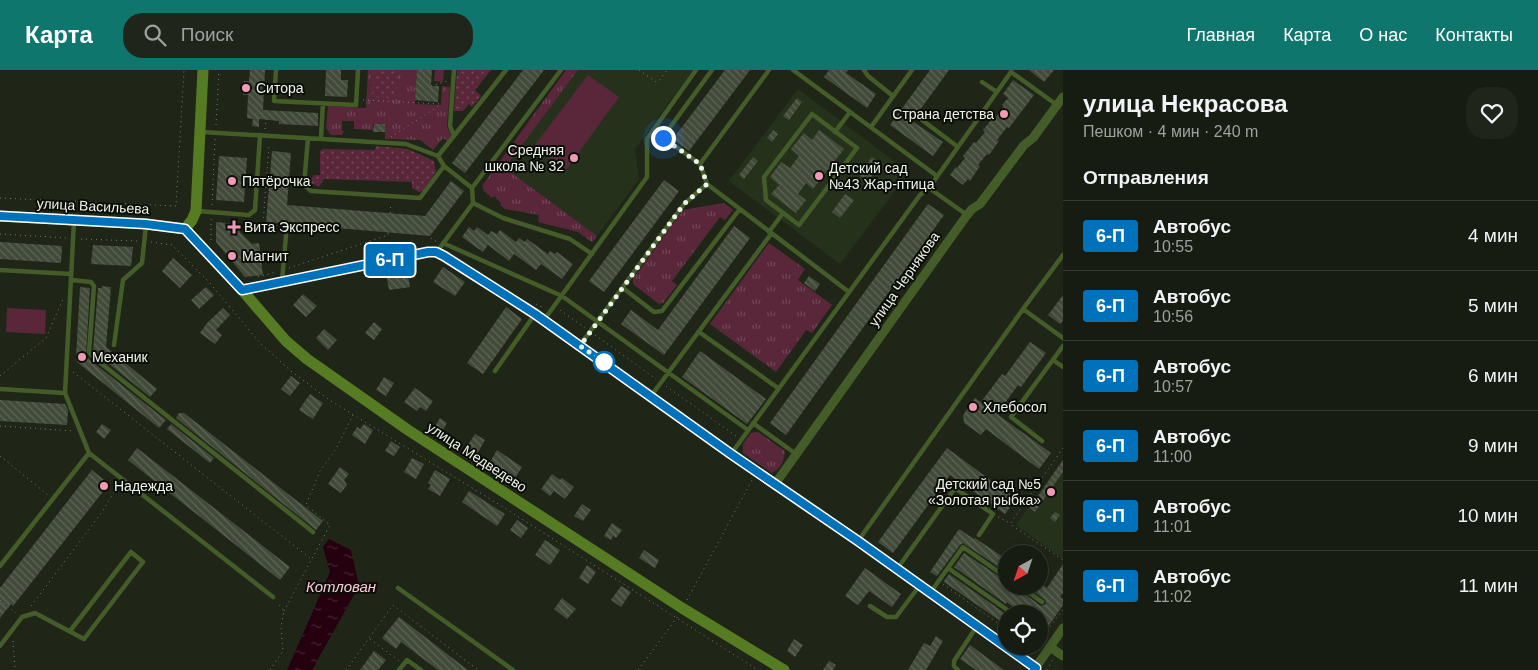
<!DOCTYPE html>
<html lang="ru">
<head>
<meta charset="utf-8">
<style>
  body { margin:0; font-family:Helvetica,sans-serif; background:#20251b; color:#f1f3f6; height:100vh; display:flex; flex-direction:column; font-size:19px; white-space:nowrap }
  * { box-sizing:border-box; margin:0 }
  p { font-size:16px; color:#9ea19f }
  .icon { flex:none; width:28px; height:28px; fill:none; stroke:currentColor; stroke-width:2; stroke-linecap:round; stroke-linejoin:round }
  .map { position:relative; flex:1; overflow:hidden }
  .sheet { display:flex; flex-direction:column; background:#171c12; width:475px }
  .sheet>* { flex:none }
  .badge { padding:0 10px; border-radius:4px; font-size:18px; line-height:32px }
  .needle { width:32px; rotate:220deg }
  .controls { position:absolute; left:998px; top:475px; display:grid; gap:10px }
  .controls a { display:grid; place-items:center; width:50px; height:50px; border-radius:50%; background:#171c12; box-shadow:0 2px 8px #0003,0 0 0 1px #363a32; font-size:25px }
  .you { position:absolute; width:25px; height:25px; margin:-12px; border:4px solid #fff; border-radius:50%; background:#1a73e8; box-shadow:0 0 0 8px #1a73e833 }
  .map>.badge { position:absolute; translate:-50% -50%; box-shadow:0 0 0 2px #fff }
  h2 { padding:0 20px; font-size:19px; line-height:45px }
  .round { display:grid; place-items:center; flex:none; width:52px; height:52px; border-radius:20px; background:#20251b }
  .head { display:flex; align-items:center; justify-content:space-between; height:85px; padding:0 20px }
  h1 { font-size:24px; font-weight:700; line-height:38px }
  ul { padding:0; list-style:none }
  li { display:flex; align-items:center; gap:15px; height:70px; padding:0 20px; border-top:1px solid #363a32 }
  li div { flex:1 }
  li b { display:block; font-size:19px }
  li em { font-style:normal }
  li .badge { min-width:55px; font-weight:700; text-align:center }
  header { display:flex; align-items:center; gap:30px; box-sizing:border-box; height:70px; padding:0 25px; background:#0f766e; color:#fff }
  header strong { font-size:24px }
  nav { display:flex; gap:28px; margin-inline-start:auto; font-size:18px }
  .search { width:350px; height:45px; background:#20251b; display:flex; align-items:center; gap:12px; box-sizing:border-box; padding:0 18px; border-radius:20px; color:#9ea19f; font-size:19px }
  main { display:flex; flex:1; min-height:0 }
  .map>svg:first-child { display:block }
  .built { fill:#26311c }
  .grass { fill:url(#grass-tufts) }
  .park { fill:url(#park-dots) }
  .pitch { fill:#5a273a }
  .water { fill:url(#water-ripples) }
  .building { fill:url(#building-back-hatch) }
  .lines { fill:none; stroke-linecap:round; stroke-linejoin:round }
  .path { stroke:#767c70; stroke-width:1; stroke-dasharray:1 4; stroke-linecap:butt }
  .lane { stroke:#445c28; stroke-width:4.5 }
  .street { stroke:#445c28; stroke-width:9 }
  .secondary { stroke:#557c22; stroke-width:11 }
  .line-casing { stroke:#fff; stroke-width:11 }
  .line { stroke:#0072bc; stroke-width:8 }
  .walk { stroke:#eef3e9; stroke-width:5; stroke-dasharray:0 9 }
  .poi-dot { fill:#f09ab7; stroke:#0b0e08; stroke-width:2 }
  .stop-dot { fill:#fff; stroke:#0072bc; stroke-width:2.5 }
  .labels { text-anchor:middle; dominant-baseline:central; stroke-width:4; stroke-linejoin:round; paint-order:stroke }
  .poi-label { font-size:14px; fill:#eef3e9; stroke:#0b0e08; text-anchor:start }
  .street-label { font-size:14px; fill:#eef3e9; stroke:#0b0e08 }
  .water-label { font-size:15px; font-style:italic; fill:#fcc9d9; stroke:#0b0e08 }
</style>
</head>
<body>
<header>
<strong>Карта</strong>
<div class="search"><svg class="icon" aria-label="search" viewBox="0 0 24 24"><circle cx="10" cy="10" r="6"/><path d="M15 15l6 6"/></svg>Поиск</div>
<nav><a>Главная</a><a>Карта</a><a>О нас</a><a>Контакты</a></nav>
</header>
<main>
<div class="map">
<svg width="1063" height="600" viewBox="0 0 1063 600">
  <defs>
    <pattern id="grass-tufts" width="24" height="20" patternUnits="userSpaceOnUse" patternTransform="scale(1.25)"><rect width="24" height="20" fill="#5a273a"/><path d="M3 7l-1-3M5 7V3M7 7l1-3M15 17l-1-3M17 17v-4M19 17l1-3" fill="none" stroke="#724756"/></pattern>
    <pattern id="park-dots" width="8" height="8" patternUnits="userSpaceOnUse" patternTransform="scale(1.25)"><rect width="8" height="8" fill="#5a273a"/><path d="M2 2h.1M6 6h.1" fill="none" stroke="#724756" stroke-width="1.8" stroke-linecap="round"/></pattern>
    <pattern id="water-ripples" width="26" height="14" patternUnits="userSpaceOnUse" patternTransform="scale(1.25)"><rect width="26" height="14" fill="#25000f"/><path d="M2 4q2-2 4 0t4 0M15 11q2-2 4 0t4 0" fill="none" stroke="#452632"/></pattern>
    <pattern id="building-back-hatch" width="6" height="6" patternUnits="userSpaceOnUse" patternTransform="scale(1.25)"><rect width="6" height="6" fill="#424a3a"/><path d="M-1 5l2 2M0 0l6 6M5-1l2 2" fill="none" stroke="#5e6556"/></pattern>
  </defs>
  <rect width="100%" height="100%" fill="#1f2618"/>
  <path class="built" d="M578 0H693L635 79 639 109 597 166 505 98Z
    M798 19 909 102 840 194 729 111Z
    M1063 389V489L1016 455Z"/>
  <path class="grass" d="M368 0H417L415 34 441 35 442 16 450 17 447 56 451 66 447 71 443 68 433 80 420 70 385 69V54H373V60L354 59V51H342V61H344L342 65H331L326 58 328 36 366 38Z
    M435 0H444L443 12 434 11Z
    M566 0H578L505 98 597 166 592 172 578 162 538 152 539 145 505 139 500 135 501 133 494 126 492 128 484 121 482 116Z
    M724 133 733 140 725 150 720 147 672 211 677 215 663 233 659 234 633 214V209L683 140Z
    M769 173 805 199 798 210 832 235 812 263 806 260 776 302 710 254Z
    M758 362 785 381C784 392 781 398 772 403L743 383V374L751 363Z"/>
  <path class="park" d="M374 0H398L396 28 372 27Z
    M457 0H491L475 20 481 26 472 37 469 34 463 41H454Z
    M376 76 408 79 434 91 436 102 423 121 419 122 412 118V112L324 109 319 117 311 113V109L314 105H320V81L323 79 375 80Z"/>
  <path class="pitch" d="M588 5 619 27 566 100 534 76Z
    M7 238 46 240 45 264 6 262Z"/>
  <path class="water" d="M329 469 351 480 359 516 312 600H287L330 502 323 477Z"/>
  <path class="building" d="M250 0H265L263 40 318 43V56L279 54V51L259 49V57L252 56 253 49 247 48 248 25H243L244 11H249Z
    M326 0H341V10H348L347 27 325 26Z
    M417 0H432L431 16H439L438 32 415 30Z
    M523 0H544L465 103 452 93Z
    M725 0H750L689 81 673 69Z
    M829 0H848L846 3 876 24 867 38 824 7Z
    M930 0H949L912 51 943 72 933 86 890 55Z
    M1029 0H1054L1044 12Z
    M1013 10 1034 25 1009 58 1007 57 997 70 999 71 989 85 987 84 978 95 980 96 970 111 968 109 963 115 950 105 956 97 957 98 965 88 963 86 974 72 976 73 985 62 983 60 994 46 996 47 1004 36 1002 35 1008 28 1003 24Z
    M290 17H302V25L290 24Z
    M797 28 802 32 789 50 783 46Z
    M374 54H385V62H373Z
    M773 60 778 64 772 72 767 68Z
    M819 60 844 79 813 119 806 113 798 124 806 130 796 143 771 124 779 115 770 107 781 92 790 98 799 86 791 79 804 63 812 70Z
    M272 81 291 83 287 135 425 146 451 111 464 121 430 166 266 152Z
    M219 86 247 88 244 132 216 130Z
    M753 87 758 91 744 109 739 105Z
    M872 87 881 94 867 112 859 105Z
    M664 110 679 121 604 222 589 211Z
    M845 124 854 130 840 148 832 142Z
    M928 134 944 145 786 365 770 353Z
    M216 152 239 154 240 162 252 174 259 173 263 205 245 207 216 172Z
    M734 156 750 168 664 285 621 254 631 240 658 260Z
    M469 157 474 161 477 157 488 165 491 161 497 164 500 160 516 172 519 168 525 172 527 169 548 184 550 181 555 184 557 182 573 194 562 209 541 194 536 200 514 184 509 191 488 175 483 182 462 167Z
    M0 172 62 176 61 193 0 189Z
    M93 175 133 177 131 196 91 194Z
    M173 188 192 205 180 218 162 201Z
    M443 197 465 212 455 226 433 212Z
    M407 200 410 217 389 220 386 204Z
    M809 206 820 214 815 221 804 213Z
    M102 216 111 217 106 277 157 319 150 327 93 281 98 218H102Z
    M80 217 90 218 86 285 90 290 166 350 159 358 77 292 76 286Z
    M206 217 214 225 199 239 191 230Z
    M303 224 317 236 306 247 293 235Z
    M1063 225V251L1060 254 1048 245Z
    M506 237 522 249 483 304 467 293Z
    M223 238 230 245 216 260 222 265 215 274 200 263 207 253Z
    M374 252 382 259 374 270 365 263Z
    M324 259 337 270 328 280 316 268Z
    M1030 272 1046 283 1021 317 1018 315 997 344 1051 383 1039 399 986 359 981 365 964 353 963 345 975 328 981 332 1002 304 1005 306Z
    M700 281 766 329 747 354 682 307Z
    M291 306 300 313 290 326 281 319Z
    M384 307 394 313 386 326 376 320Z
    M415 318 433 331 426 341 420 337 417 341 404 332Z
    M310 324 323 333 313 349 299 340Z
    M0 330 65 334 68 340 67 355 0 351Z
    M179 343H184L323 451 316 460 176 348Z
    M440 348 447 353 441 363 434 358Z
    M102 354 111 360 104 369 96 362Z
    M171 354 214 388 210 393 167 359Z
    M364 354 373 360 365 374 352 365 357 357 360 359Z
    M475 364 485 370 477 384 466 378Z
    M391 371 400 377 394 386 385 381Z
    M137 378 290 497 280 510 128 390Z
    M947 378 1016 429 1005 444 950 405 893 483 878 472Z
    M497 380 522 397 515 408 490 392Z
    M412 388 424 394 416 409 404 402Z
    M1063 390V402L1035 442 1030 438Z
    M340 397 349 404 344 410 347 415 341 423 328 414Z
    M92 400 109 414 13 536 11 534 0 548V518Z
    M435 400 450 409 440 426 428 419 431 415 428 413Z
    M552 404 560 410 562 408 574 417 565 429 554 421 550 426 541 419Z
    M469 421 505 444 497 456 462 432Z
    M582 434 591 440 583 451 574 446Z
    M1055 442 1060 445 1055 452 1050 448Z
    M517 450 528 458 521 468 510 460Z
    M612 453 622 460 616 468 613 466 611 470 604 466Z
    M959 459 974 469 975 468 1006 489V502L963 473 960 475 937 506 930 502Z
    M545 470 560 480 550 495 535 485Z
    M644 480 659 490 655 498 639 488Z
    M964 483 1006 511V516H1016L1018 519 1041 536 1046 534 1045 530 1027 516H1039V512L1047 518 1063 494V523L1060 527 1063 529V535L1039 570V544H1024L1006 532V534L954 497Z
    M587 495 596 502 588 514 579 508Z
    M865 498 901 524 892 537 869 521 858 535 845 526Z
    M949 504 1006 544V555L944 512V511Z
    M621 516 631 522 621 537 611 530Z
    M562 528 576 539 567 549 554 539Z
    M399 547 468 600H438L401 572 396 579 382 568Z
    M936 566 943 571 926 600H908L924 573 930 576Z
    M794 569 803 575 795 587 787 581Z
    M970 575 1004 600H976L960 589Z
    M374 581 386 590 378 600H360Z
    M829 591 836 595 833 600H823Z"/>
  <g class="lines">
    <path class="path" d="M639 0 656 12 659 11 667 0
      M431 16 447 11
      M363 30 440 34
      M216 55 219 0
      M265 59 266 50
      M391 67 440 35
      M0 128 176 136 184 0
      M212 135 215 69
      M390 143 391 134
      M211 149V172
      M263 153 269 76
      M0 164 67 168
      M431 168 437 172
      M81 169 137 171
      M151 172 172 175 208 211 261 274 291 301 331 331 503 437 758 600
      M289 198 388 165V162
      M258 207 276 202
      M536 234 543 238
      M560 240 585 258
      M595 265 656 309
      M73 302 311 489
      M0 306 46 268 63 229
      M666 316 736 366
      M0 356 74 361
      M1063 378 1010 454 1063 490
      M0 386 48 425
      M998 447 1010 453
      M943 514 1006 559
      M0 530 16 543
      M687 530 752 410
      M31 536 102 442 119 414
      M284 541 330 455 306 435 320 401 336 379 353 345
      M370 569 399 591
      M13 571 15 600
      M1039 573 1057 547 1063 540
      M1030 576 1036 580
      M270 600 283 581 281 557 284 541 277 532
      M346 600 393 535 478 600
      M638 600 678 546
      M1047 600 1053 589"/>
    <path class="lane" d="M276 0 274 31 356 35 358 0
      M793 0 937 106
      M864 0 868 6 893 26
      M982 12 997 22
      M812 44 857 78 799 155 766 130 764 107Z
      M922 50 958 77
      M871 57 912 0
      M653 60 700 94 707 114 849 222
      M202 62 406 74 438 86 444 96 472 118
      M835 62 850 42
      M454 66 450 56 454 0
      M663 67 712 0
      M308 68 304 115 311 121 420 128 444 96
      M321 68 323 33
      M438 86 506 0
      M700 94 769 0
      M929 118 967 145
      M473 133 503 148 570 169 592 184
      M197 141 249 145 255 140 260 65
      M769 162 783 143
      M443 173 562 226 748 360
      M436 183 473 133 472 118 561 0
      M0 200 71 204
      M71 210 91 212 94 216 89 282 93 287 313 462
      M282 211 286 165
      M623 218 654 242 662 241 739 140
      M1023 239 1063 268
      M544 250 647 107V69L696 0
      M699 262 778 318
      M114 275 123 210 142 193 146 155
      M580 275 684 134 707 114
      M1053 290 1063 297
      M495 301 535 244
      M0 319 65 323
      M651 326 771 164
      M753 353 796 384
      M1042 371 1011 347 1063 276
      M89 383 273 527
      M731 384 920 125 929 118 1011 2 1057 35
      M858 471 1023 239 1063 185
      M0 496 89 383 65 323 74 151
      M948 498 1013 544
      M897 499 955 418 993 444 979 465
      M1020 516 1042 532
      M398 518 513 600
      M930 523 963 477 1006 507
      M870 536 887 547H896L920 515
      M0 576 22 547 35 543 84 569 143 492 131 482 70 561
      M1017 584 1022 576
      M399 600 407 590 421 600
      M958 600 954 596V591L977 556"/>
    <path class="street" d="M242 220 427 182 436 183 444 186 544 250 731 384 858 471 1036 598
      M775 414 967 145 972 139 980 134 1024 75 1033 68 1063 27
      M1050 577 1063 586
      M1034 600 1063 558"/>
    <path class="secondary" d="M0 146 146 154 185 159
      M185 159 242 220 286 271 307 289 408 360 682 538 784 600
      M185 159 192 150 196 141 203 0"/>
  </g>
  <g class="lines">
    <g class="line-casing">
      <path id="line" d="M0 146 146 154 185 159 242 220 428 182H436L444 186 535 244 731 384 858 471 1026 591 1036 598 1034 600"/>
    </g>
    <use href="#line" class="line"/>
    <path class="walk" d="M604 292 580 276 684 134 707 114 700 94 663 68"/>
  </g>
  <g class="poi-dot">
    <circle cx="246" cy="18" r="5"/>
    <circle cx="1004" cy="44" r="5"/>
    <circle cx="574" cy="88" r="5"/>
    <circle cx="819" cy="106" r="5"/>
    <circle cx="232" cy="111" r="5"/>
    <path d="M231.5 149.5h5v5h5v5h-5v5h-5v-5h-5v-5h5z"/>
    <circle cx="232" cy="186" r="5"/>
    <circle cx="82" cy="287" r="5"/>
    <circle cx="973" cy="337" r="5"/>
    <circle cx="104" cy="416" r="5"/>
    <circle cx="1051" cy="422" r="5"/>
  </g>
  <circle class="stop-dot" cx="604" cy="292" r="10"/>
  <g class="labels">
    <g class="poi-label">
      <text x="256" y="18">Ситора</text>
      <text x="994" y="44" text-anchor="end">Страна детства</text>
      <text x="564" y="80" text-anchor="end">Средняя<tspan x="564" dy="16">школа № 32</tspan></text>
      <text x="829" y="98">Детский сад<tspan x="829" dy="16">№43 Жар-птица</tspan></text>
      <text x="242" y="111">Пятёрочка</text>
      <text x="244" y="157">Вита Экспресс</text>
      <text x="242" y="186">Магнит</text>
      <text x="92" y="287">Механик</text>
      <text x="983" y="337">Хлебосол</text>
      <text x="1041" y="414" text-anchor="end">Детский сад №5<tspan x="1041" dy="16">«Золотая рыбка»</tspan></text>
      <text x="114" y="416">Надежда</text>
    </g>
    <g class="street-label">
      <text transform="translate(93 136) rotate(3)">улица Васильева</text>
      <text transform="translate(904 209) rotate(-55)">улица Чернякова</text>
      <text transform="translate(477 387) rotate(33)">улица Медведево</text>
    </g>
    <g class="water-label">
      <text x="341" y="516">Котлован</text>
    </g>
  </g>
</svg>
<div class="controls">
<a><svg class="needle" viewBox="-14 -14 28 28"><path d="M0-13l5 13h-10z" fill="#e53935"/><path d="M0 13l5-13h-10z" fill="#9ea19f"/></svg></a>
<a><svg class="icon" aria-label="locate" viewBox="0 0 24 24"><circle cx="12" cy="12" r="6"/><path d="M12 2v4M12 18v4M2 12h4M18 12h4"/></svg></a>
</div>
<div class="you" style="left:663px;top:68px"></div>
<b class="badge" style="left:390px;top:190px;background:#0072bc;color:#fff">6-П</b>
</div>
<section class="sheet">
<div class="head"><div><h1>улица Некрасова</h1><p>Пешком · 4 мин · 240 m</p></div><a class="round"><svg class="icon" aria-label="heart" viewBox="0 0 24 24"><path d="M12 20l-8-8c-3-5 5-10 8-4 3-6 11-1 8 4z"/></svg></a></div>
<h2>Отправления</h2>
<ul>
<li><span class="badge" style="background:#0072bc;color:#fff">6-П</span><div><b>Автобус</b><p>10:55</p></div><em>4 мин</em></li>
<li><span class="badge" style="background:#0072bc;color:#fff">6-П</span><div><b>Автобус</b><p>10:56</p></div><em>5 мин</em></li>
<li><span class="badge" style="background:#0072bc;color:#fff">6-П</span><div><b>Автобус</b><p>10:57</p></div><em>6 мин</em></li>
<li><span class="badge" style="background:#0072bc;color:#fff">6-П</span><div><b>Автобус</b><p>11:00</p></div><em>9 мин</em></li>
<li><span class="badge" style="background:#0072bc;color:#fff">6-П</span><div><b>Автобус</b><p>11:01</p></div><em>10 мин</em></li>
<li><span class="badge" style="background:#0072bc;color:#fff">6-П</span><div><b>Автобус</b><p>11:02</p></div><em>11 мин</em></li>
</ul>
</section>
</main>
</body>
</html>
